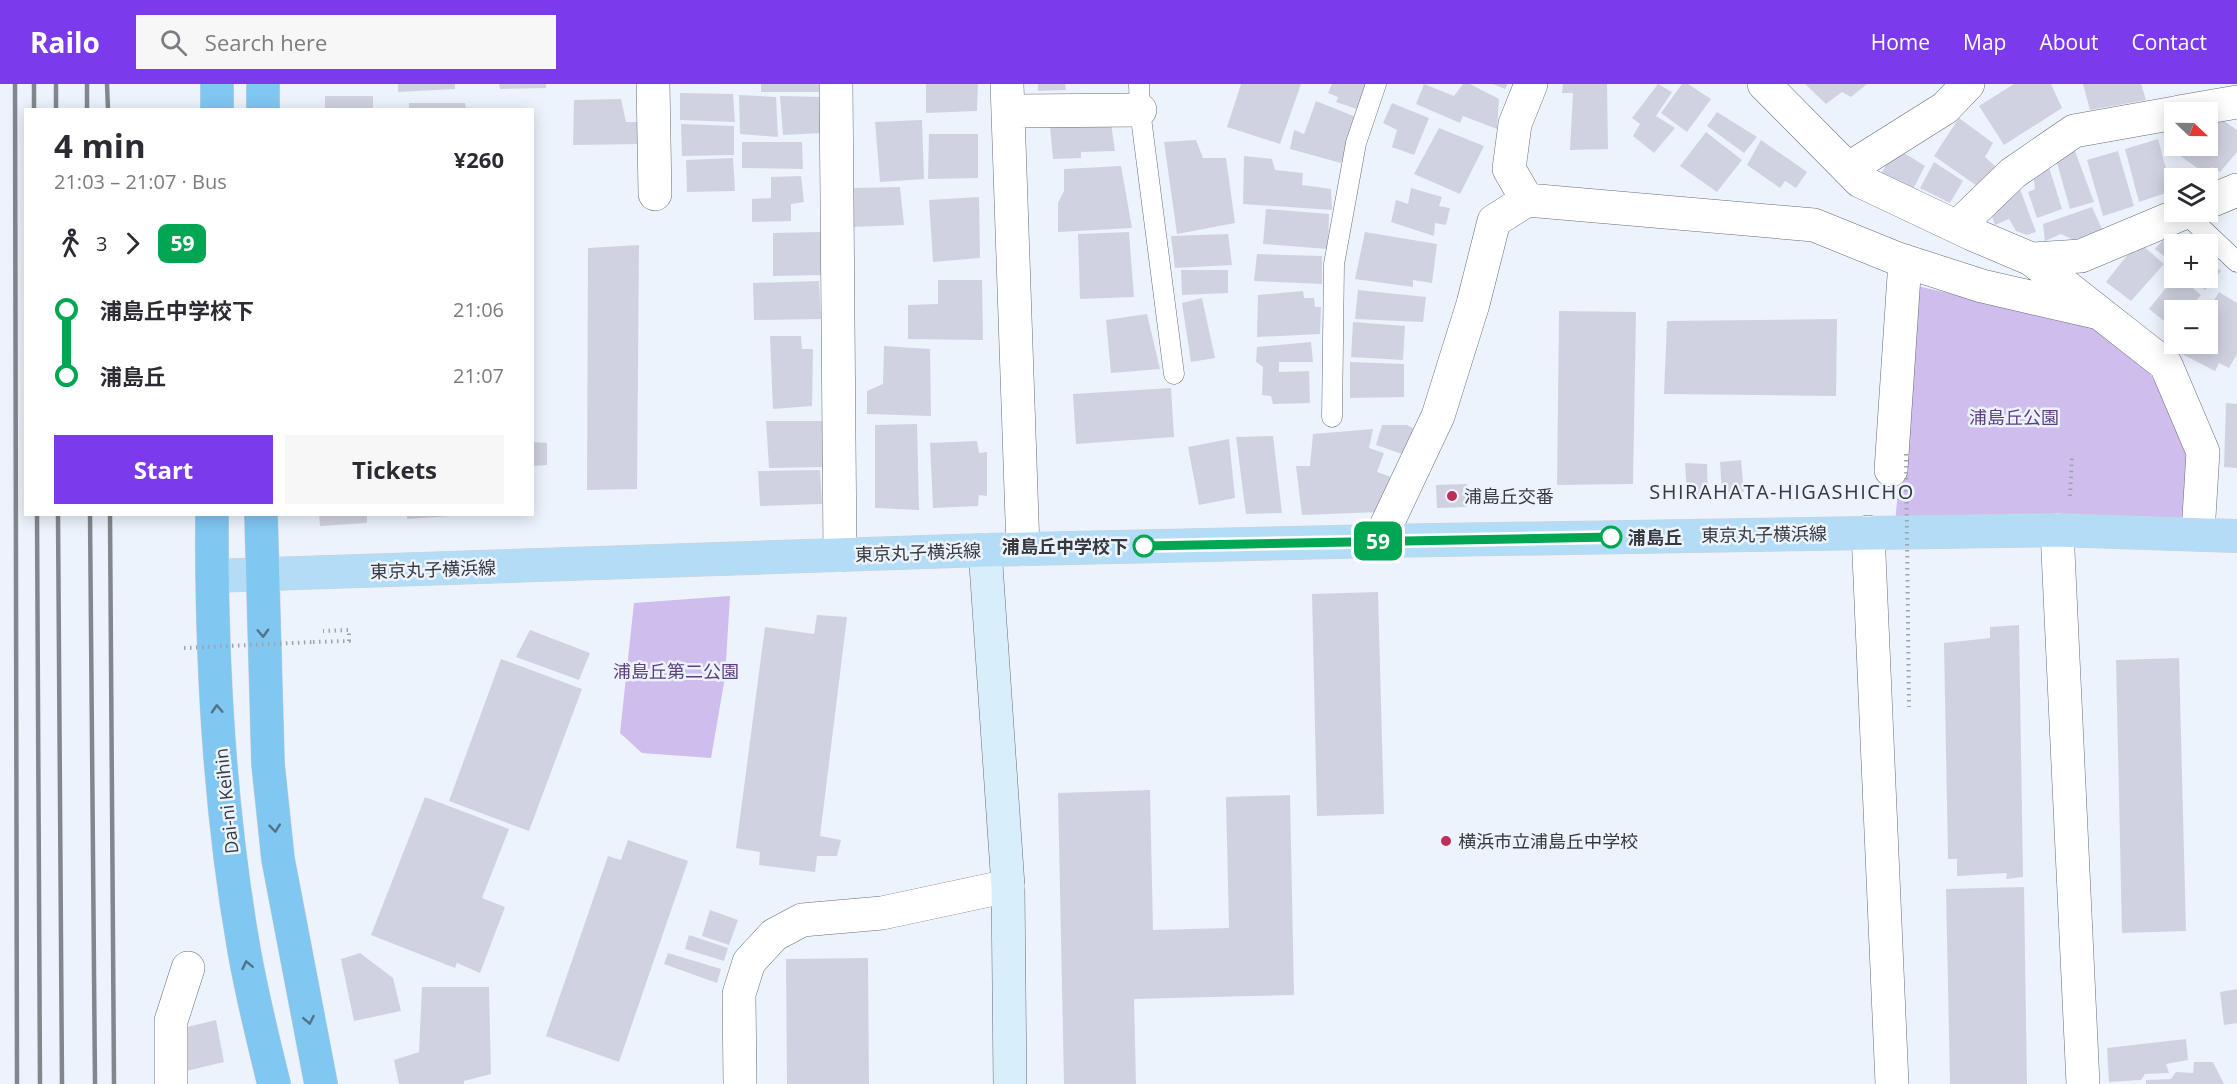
<!DOCTYPE html>
<html lang="en">
<head>
<meta charset="utf-8">
<style>
  body { margin:0; font-family:"Open Sans","Noto Sans JP",sans-serif; background:#f7f7f7; color:#2b2b33; height:100vh; display:flex; flex-direction:column; font-size:22px; white-space:nowrap }
  * { box-sizing:border-box; margin:0 }
  p { font-size:20px; color:#7c7c81 }
  .icon { flex:none; width:33px; height:33px; fill:none; stroke:currentColor; stroke-width:2; stroke-linecap:round; stroke-linejoin:round }
  .map { position:relative; flex:1; overflow:hidden }
  .details { position:absolute; left:24px; top:24px; width:510px; height:408px; display:flex; flex-direction:column; background:#fff; border-radius:0px; box-shadow:0 3px 15px #0003 }
  .details>* { flex:none }
  .badge { padding:0 12px; border-radius:9px; font-size:21px; line-height:39px }
  .needle { width:39px; rotate:112deg }
  .tools { position:absolute; left:2164px; top:18px; display:grid; gap:12px }
  .tools a { display:grid; place-items:center; width:54px; height:54px; border-radius:0px; background:#fff; box-shadow:0 3px 15px #0003; font-size:30px }
  .map>.badge { position:absolute; translate:-50% -50%; box-shadow:0 0 0 3px #fff }
  .legs { display:flex; align-items:center; gap:9px; height:66px; padding:0 30px; font-size:20px }
  .legs p { margin-inline-start:auto }
  .headline { display:flex; align-items:center; justify-content:space-between; height:102px; padding:0 30px }
  h1 { font-size:33px; font-weight:700; line-height:45px }
  .primary-button { display:flex; gap:12px; margin-top:auto; padding:12px 30px }
  .primary-button a { flex:1; height:69px; border-radius:0px; background:#7c3aed; color:#fff; font-size:24px; font-weight:700; line-height:69px; text-align:center }
  .primary-button a+a { background:#f7f7f7; color:#2b2b33 }
  ul { padding:0 30px; list-style:none }
  li { display:flex; align-items:center; gap:21px; height:66px; font-size:22px }
  li i { display:grid; place-items:center; width:9px; height:100%; margin:0 8px; background:currentColor }
  li i::after { content:''; width:15px; height:15px; margin:-8px; border:4px solid; border-radius:50%; background:#fff }
  li p { margin-inline-start:auto }
  li:first-child i { background:linear-gradient(#0000 50%,currentColor 0) }
  li:last-child i { background:linear-gradient(currentColor 50%,#0000 0) }
  header { display:flex; align-items:center; gap:36px; box-sizing:border-box; height:84px; padding:0 30px; background:#7c3aed; color:#fff }
  header strong { font-size:28px }
  nav { display:flex; gap:33px; margin-inline-start:auto; font-size:21px }
  .search { width:420px; height:54px; background:#f7f7f7; display:flex; align-items:center; gap:15px; box-sizing:border-box; padding:0 21px; border-radius:0px; color:#7c7c81; font-size:22px }
  .map>svg:first-child { display:block }
  .green { fill:#cfbded }
  .building { fill:#d1d2e1 }
  .lines { fill:none; stroke-linecap:round; stroke-linejoin:round }
  .lane-casing { stroke:#666e79; stroke-width:21 }
  .street-casing { stroke:#666e79; stroke-width:34 }
  .secondary-casing { stroke:#666e79; stroke-width:34 }
  .primary-casing { stroke:#cfcfd1; stroke-width:34 }
  .highway-casing { stroke:#cfcfd1; stroke-width:34 }
  .path { stroke:#9ea4ac; stroke-width:4; stroke-dasharray:1.5 4.5; stroke-linecap:butt }
  .lane { stroke:#fff; stroke-width:20 }
  .street { stroke:#fff; stroke-width:33 }
  .secondary { stroke:#d9eefb; stroke-width:33 }
  .primary { stroke:#b3ddf7; stroke-width:33 }
  .highway { stroke:#80c7f1; stroke-width:33 }
  .rail { stroke:#82878e; stroke-width:4.5 }
  .path-bridge { stroke:#9ea4ac; stroke-width:4; stroke-dasharray:1.5 4.5; stroke-linecap:butt }
  .oneway { stroke:#547286 }
  .line-1-casing { stroke:#fff; stroke-width:14 }
  .line-1 { stroke:#00a651; stroke-width:9 }
  .poi-dot { fill:#bd2e58; stroke:#ecf3fd; stroke-width:2 }
  .stop-1-dot { fill:#fff; stroke:#00a651; stroke-width:3 }
  .labels { text-anchor:middle; dominant-baseline:central; stroke-width:5; stroke-linejoin:round; paint-order:stroke }
  .park-label { font-size:18px; fill:#5b3f80; stroke:#ecf3fd }
  .poi-label { font-size:18px; fill:#36393e; stroke:#ecf3fd; text-anchor:start }
  .street-label { font-size:18px; fill:#36393e; stroke:#ecf3fd }
  .stop-label { font-size:18px; font-weight:bold; fill:#36393e; stroke:#ecf3fd; text-anchor:start }
  .neighbourhood-label { font-size:20px; letter-spacing:1.5px; fill:#36393e; stroke:#ecf3fd }
</style>
</head>
<body>
<header>
<strong>Railo</strong>
<div class="search"><svg class="icon" aria-label="search" viewBox="0 0 24 24"><circle cx="10" cy="10" r="6"/><path d="M15 15l6 6"/></svg>Search here</div>
<nav><a>Home</a><a>Map</a><a>About</a><a>Contact</a></nav>
</header>
<div class="map">
<svg width="2237" height="1000" viewBox="0 0 2237 1000">
  <rect width="100%" height="100%" fill="#ecf3fd"/>
  <path class="green" d="M1917 202 2095 242 2144 281 2164 311 2193 372 2188 436 1895 439Z
    M730 512 725 593 711 674 642 669 620 649 634 519Z"/>
  <path class="building" d="M398 0H455V5L398 8Z
    M499 0H546V4L500 5Z
    M761 0H819V8H761Z
    M926 0H978L977 27 926 29Z
    M1038 0H1065L1066 6 1038 7Z
    M1241 0H1301L1280 60 1227 43Z
    M1332 0H1366L1357 25 1336 18 1338 13 1328 9Z
    M1424 0 1454 12 1463 0H1470L1499 15 1497 45 1463 32 1460 39 1416 20Z
    M1493 0H1508L1505 5Z
    M1563 0H1607L1608 65 1570 66 1573 9H1562Z
    M1658 0 1672 8 1656 32 1675 44 1654 69 1633 52 1640 40 1632 34Z
    M1682 0H1688L1711 15 1687 48 1661 29Z
    M1805 0H1867L1851 13 1842 8 1826 20Z
    M2014 0H2051L2062 24 2004 61 1979 22Z
    M2083 0H2141L2146 16 2090 26Z
    M680 9 733 10 735 38 680 36Z
    M739 11 776 13 778 53 740 50Z
    M325 12H373V26H325Z
    M780 12 821 13V49L783 51Z
    M621 15 626 38H640L642 60 573 61 574 16Z
    M1316 17 1356 33 1341 79 1290 65 1294 46 1304 50Z
    M409 19H465L466 26H409Z
    M1392 19 1429 34 1414 71 1392 63 1397 46 1383 39Z
    M1717 28 1757 53 1744 69 1707 42Z
    M2211 28 2237 46V68L2220 88 2212 83 2207 91 2175 68 2181 62H2208V32Z
    M1959 34 1993 59 1985 73 1995 82 1980 104 1934 72Z
    M922 36 924 95 880 98 875 38Z
    M1111 39 1115 67 1081 68V74L1053 75 1050 42Z
    M681 40 734 42V71L682 72Z
    M1439 44 1484 62 1460 110 1414 90Z
    M1706 48 1742 76 1717 108 1680 82Z
    M929 50H978V94L928 95Z
    M2158 55 2172 107 2139 118 2125 65Z
    M1196 56 1203 74H1226L1235 139 1177 150 1164 58Z
    M1761 56 1807 88 1796 104 1785 97 1780 104 1747 81Z
    M742 58H802L803 85 742 84Z
    M1896 64 1925 82 1912 107 1881 90Z
    M2075 67 2094 118 2070 125 2056 75Z
    M2118 67 2134 122 2103 132 2087 76Z
    M1244 72 1272 75 1275 86 1303 89 1302 101 1331 105 1332 126 1243 120Z
    M733 74 735 107 687 108 686 76Z
    M1934 78 1963 97 1950 119 1920 104Z
    M1121 82 1132 144 1058 148V119L1064 107V85Z
    M2049 83 2062 125 2037 134 2028 108 2035 105 2033 89Z
    M801 92 804 118 791 120V137L752 138V115L771 114V93Z
    M900 103 904 141 852 143V104Z
    M1411 104 1442 113 1439 122 1450 124 1446 141 1435 139 1434 152 1391 138 1396 116 1408 120Z
    M2020 105 2036 148 2027 151 2016 147 2009 135 1995 141 1990 126 2006 120 2004 114Z
    M979 113 980 174 933 178 929 116Z
    M2092 123 2102 145 2074 156 2061 150 2045 157 2043 140Z
    M1266 125 1329 130 1328 165 1263 160Z
    M2172 146 2190 160H2175V181L2155 165Z
    M821 148 823 191 773 192V149Z
    M1129 148 1134 213 1080 215 1078 150Z
    M1365 148 1437 160 1432 199 1413 196V203L1355 195Z
    M1228 150 1232 181 1175 184 1171 152Z
    M639 161 637 405 587 406 588 164Z
    M2142 161 2164 180 2131 217 2106 198 2132 165Z
    M1257 170 1322 172V200L1254 197Z
    M2208 176 2221 187 2205 206 2190 194H2208Z
    M1181 186H1228V209L1182 211Z
    M2174 194H2181L2201 211 2188 226H2175L2173 244 2149 225Z
    M938 196H982L983 256 908 255V221L938 220Z
    M819 197 821 235 754 236 753 199Z
    M1358 206 1426 213 1423 238 1355 235Z
    M1303 207 1304 214H1314L1315 223H1321L1320 250 1257 253 1258 211Z
    M2219 208 2237 219V270L2229 284 2219 279 2215 287 2182 270 2189 260H2208V227Z
    M1202 214 1215 274 1191 278 1182 219Z
    M1559 227 1636 228 1633 400 1557 401Z
    M1147 230 1160 285 1111 289 1106 236Z
    M1837 235 1836 312 1664 310 1667 237Z
    M1353 238 1405 242 1403 276 1351 273Z
    M770 252H801L802 265H813L812 322 773 325Z
    M1311 258 1313 278H1279V288L1309 287 1310 319 1273 320 1271 312 1262 311 1263 283 1256 278 1257 263Z
    M884 262 930 265 931 332 867 330V307L883 300Z
    M1350 278 1404 280V313L1350 314Z
    M1171 304 1174 353 1076 360 1073 310Z
    M2226 319 2237 320V384L2224 383Z
    M766 337H824L823 383 769 384Z
    M917 340 919 426 875 424V341Z
    M1382 341H1407L1420 348 1411 373 1376 361Z
    M1373 345 1369 364 1384 369 1377 388 1394 394 1380 428 1302 431 1296 382H1310L1313 350Z
    M1273 352 1282 429 1246 430 1236 353Z
    M1229 355 1235 414 1199 421 1188 363Z
    M977 357 979 369 987 368V412L979 411 978 422 933 424 930 359Z
    M532 358 547 359V381L532 382Z
    M1741 376 1744 408 1722 409 1720 378Z
    M1685 379 1707 380 1708 410 1687 411Z
    M820 386 822 420 760 422 758 387Z
    M1467 400V423L1437 424 1436 401Z
    M319 430H367V439L320 442Z
    M407 430H450V432L407 435Z
    M1378 508 1384 730 1317 732 1312 510Z
    M817 531 847 533 820 752 841 756 837 772H817L815 788 759 781 760 768 736 764 765 543 814 550Z
    M2019 541 2023 793 2006 795 2007 789 1957 792V775H1948L1944 559 1990 554V543Z
    M530 546 590 569 579 596 516 573Z
    M2179 574 2186 847 2122 849 2116 576Z
    M501 575 582 605 529 747 449 717Z
    M1150 706 1153 846 1229 844 1226 713 1290 711 1294 911 1134 915 1136 1000H1064L1058 709Z
    M425 713 509 745 482 814 505 823 480 889 457 879 455 884 371 851Z
    M628 756 688 777 619 978 546 952 608 772 621 776Z
    M2024 803 2027 1000H1950L1946 805Z
    M710 826 738 836 729 861 702 852Z
    M689 851 728 864 724 877 685 865Z
    M360 869 393 894 401 927 354 937 341 875Z
    M668 869 721 885 717 899 664 880Z
    M868 874 869 1000H787L786 875Z
    M422 903H489L491 990 464 997V1000H399L394 976 419 968Z
    M2237 905V939L2224 941 2220 908Z
    M216 936 224 978 182 988 183 944Z
    M2186 955 2188 976 2166 980 2169 989 2145 990 2141 996 2109 998 2107 964Z
    M2194 978H2213L2224 1000H2146V996L2171 995 2176 988 2193 989Z"/>
  <g class="lines">
    <g class="lane-casing">
      <path id="lane" d="M1139 0 1140 26 1174 290
        M2184 128 2237 178
        M1332 333 1334 180 1356 59 1376 0"/>
    </g>
    <g class="street-casing">
      <path id="street" d="M653 0 655 110
        M836 0 840 471
        M1007 0 1023 465
        M1764 0 1860 97 1972 150 2031 175 2166 281 2203 368 2198 449
        M1008 27 1140 26
        M2179 28 2237 18
        M1848 85 1945 24 1968 0
        M1527 116 1509 85 1515 40 1531 0
        M2208 118 2237 106
        M1957 143 2013 89 2074 47 2175 29
        M2031 175 2081 172 2186 128
        M1891 386 1905 177
        M2057 446 2083 1000
        M1868 448 1892 1000
        M1379 457 1438 332 1473 220 1494 137 1527 116 1814 141 1898 175 1982 202 2099 229
        M171 1000V937L188 884
        M740 1000 739 910 749 878 774 851 802 836 882 829 1008 802"/>
    </g>
    <g class="secondary-casing">
      <path id="secondary" d="M985 466 1008 802 1010 1000"/>
    </g>
    <g class="primary-casing">
      <path id="primary" d="M212 492 985 466 1379 457 2057 446 2237 452"/>
    </g>
    <g class="highway-casing">
      <path id="highway" d="M217 26V0
        M263 26V0
        M212 430C211 576 219 723 244 866 252 911 263 956 274 1000
        M261 430 268 680 278 775 321 1000"/>
    </g>
    <path class="path" d="M2070 412 2072 373
      M313 558 349 557V546L323 547"/>
    <use href="#lane" class="lane"/>
    <use href="#street" class="street"/>
    <use href="#secondary" class="secondary"/>
    <use href="#primary" class="primary"/>
    <use href="#highway" class="highway"/>
    <path class="rail" d="M15 0 17 1000
      M34 0V26
      M56 0V26
      M87 0V26
      M107 0 108 26
      M37 430 40 1000
      M58 430 62 1000
      M90 430 95 1000
      M110 430 114 1000"/>
    <path class="path-bridge" d="M1906 370 1909 623
      M184 564 313 558"/>
  </g>
  <defs><path id="oneway-chevron" d="M-2-3.5L2.5 0L-2 3.5" fill="none" stroke-width="1.6" stroke-linecap="round" stroke-linejoin="round" transform="scale(1.5)"/></defs>
  <g class="oneway">
    <use href="#oneway-chevron" transform="translate(263 549) rotate(88)"/>
    <use href="#oneway-chevron" transform="translate(217 625) rotate(-93)"/>
    <use href="#oneway-chevron" transform="translate(275 744) rotate(84)"/>
    <use href="#oneway-chevron" transform="translate(247 881) rotate(-102)"/>
    <use href="#oneway-chevron" transform="translate(309 936) rotate(79)"/>
  </g>
  <g class="lines">
    <g class="line-1-casing">
      <path id="line-1" d="M1144 462 1611 453"/>
    </g>
    <use href="#line-1" class="line-1"/>
  </g>
  <g class="poi-dot">
    <circle cx="1452" cy="412" r="6"/>
    <circle cx="1446" cy="757" r="6"/>
  </g>
  <g class="stop-1-dot">
    <circle cx="1611" cy="453" r="10"/>
    <circle cx="1144" cy="462" r="10"/>
  </g>
  <g class="labels">
    <g class="park-label">
      <text x="2014" y="333">浦島丘公園</text>
      <text x="676" y="587">浦島丘第二公園</text>
    </g>
    <g class="poi-label">
      <text x="1464" y="412">浦島丘交番</text>
      <text x="1458" y="757">横浜市立浦島丘中学校</text>
    </g>
    <g class="street-label">
      <text transform="translate(1764 450) rotate(-1)">東京丸子横浜線</text>
      <text transform="translate(918 468) rotate(-2)">東京丸子横浜線</text>
      <text transform="translate(433 485) rotate(-2)">東京丸子横浜線</text>
      <text transform="translate(226 717) rotate(-96)">Dai-ni Keihin</text>
    </g>
    <g class="stop-label">
      <text x="1628" y="453">浦島丘</text>
      <text x="1128" y="462" text-anchor="end">浦島丘中学校下</text>
    </g>
    <g class="neighbourhood-label">
      <text x="1782" y="407">SHIRAHATA-HIGASHICHO</text>
    </g>
  </g>
</svg>
<div class="tools">
<a><svg class="needle" viewBox="-14 -14 28 28"><path d="M0-13l5 13h-10z" fill="#e53935"/><path d="M0 13l5-13h-10z" fill="#7c7c81"/></svg></a>
<a><svg class="icon" aria-label="layers" viewBox="0 0 24 24"><path d="M12 4l9 5-9 5-9-5zM3 14l9 5 9-5"/></svg></a>
<a>+</a>
<a>−</a>
</div>
<b class="badge" style="left:1378px;top:457px;background:#00a651;color:#fff">59</b>
<section class="details">
<div class="headline"><div><h1>4 min</h1><p>21:03 – 21:07 · Bus</p></div><b>¥260</b></div>
<div class="legs"><svg class="icon" aria-label="walk" viewBox="0 0 24 24"><circle cx="13" cy="4" r="2"/><path d="M13 8l-2 6 4 7M11 14l-3 7M7 12l3-4h3l4 4"/></svg>3<svg class="icon" aria-label="forward" viewBox="0 0 24 24"><path d="M9 5l7 7-7 7"/></svg><b class="badge" style="background:#00a651;color:#fff">59</b></div>
<ul>
<li><i style="color:#00a651"></i><b>浦島丘中学校下</b><p>21:06</p></li>
<li><i style="color:#00a651"></i><b>浦島丘</b><p>21:07</p></li>
</ul>
<div class="primary-button"><a>Start</a><a>Tickets</a></div>
</section>
</div>
</body>
</html>
